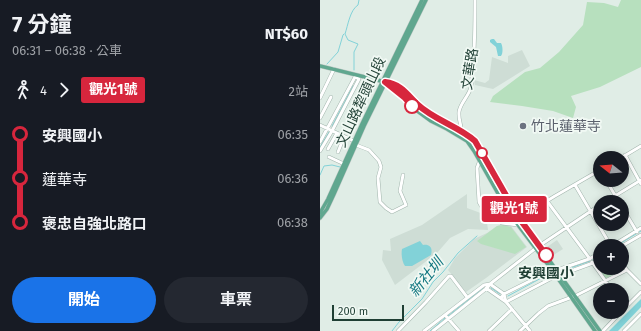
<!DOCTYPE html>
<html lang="zh-TW">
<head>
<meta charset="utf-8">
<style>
  body { margin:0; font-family:"Fira Sans","Noto Sans TC",sans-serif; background:#242831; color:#f1f3f6; height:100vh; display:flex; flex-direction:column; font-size:15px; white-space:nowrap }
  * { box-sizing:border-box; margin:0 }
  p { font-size:13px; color:#9ea1a6 }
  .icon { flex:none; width:22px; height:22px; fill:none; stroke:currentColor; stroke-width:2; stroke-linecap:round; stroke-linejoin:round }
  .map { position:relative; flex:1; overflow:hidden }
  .details { display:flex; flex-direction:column; background:#171b24; width:320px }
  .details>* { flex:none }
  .badge { padding:0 8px; border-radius:3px; font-size:14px; line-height:26px }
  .needle { width:26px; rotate:287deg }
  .controls { position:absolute; left:273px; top:151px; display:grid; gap:8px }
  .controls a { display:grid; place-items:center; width:36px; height:36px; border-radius:50%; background:#171b24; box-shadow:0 2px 10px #0003; font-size:20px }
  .scale { position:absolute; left:12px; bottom:10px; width:72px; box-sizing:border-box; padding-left:4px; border:2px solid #1f3f34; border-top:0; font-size:11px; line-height:14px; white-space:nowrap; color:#1f3f34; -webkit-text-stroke:3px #f1f9f4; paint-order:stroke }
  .map>.badge { position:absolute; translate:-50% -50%; box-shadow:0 0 0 2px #fff }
  .legs { display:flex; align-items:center; gap:6px; height:44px; padding:0 12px; font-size:13px }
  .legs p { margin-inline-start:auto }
  .overview { display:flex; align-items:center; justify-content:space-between; height:68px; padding:0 12px }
  h1 { font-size:22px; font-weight:700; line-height:30px }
  .action { display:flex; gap:8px; margin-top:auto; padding:8px 12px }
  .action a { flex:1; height:46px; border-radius:24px; background:#1a73e8; color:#fff; font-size:16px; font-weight:700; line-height:46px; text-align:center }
  .action a+a { background:#242831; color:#f1f3f6 }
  ul { padding:0 12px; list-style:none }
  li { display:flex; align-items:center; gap:14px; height:44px; font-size:15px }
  li i { display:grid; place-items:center; width:6px; height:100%; margin:0 5px; background:currentColor }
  li i::after { content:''; width:10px; height:10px; margin:-5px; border:3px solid; border-radius:50%; background:#171b24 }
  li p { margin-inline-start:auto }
  li:first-child i { background:linear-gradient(#0000 50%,currentColor 0) }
  li:last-child i { background:linear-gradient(currentColor 50%,#0000 0) }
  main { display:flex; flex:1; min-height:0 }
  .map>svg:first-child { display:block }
  .built { fill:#ceddd5 }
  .green { fill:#b7e0be }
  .water { fill:#82d2d8 }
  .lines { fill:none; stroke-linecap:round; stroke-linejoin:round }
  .stream { stroke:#82d2d8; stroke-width:1 }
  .minor-casing { stroke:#a2b5ad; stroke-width:4 }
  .major-casing { stroke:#c0c9c6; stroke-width:4.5 }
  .minor { stroke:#fff; stroke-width:3 }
  .major { stroke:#60a78f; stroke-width:3.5 }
  .line-1-casing { stroke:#fff; stroke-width:9 }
  .line-1 { stroke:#d7263d; stroke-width:6 }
  .stop-1-dot { fill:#fff; stroke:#d7263d; stroke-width:2 }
  .worship-dot { fill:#6b7280; stroke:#f1f9f4; stroke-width:1.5 }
  .labels { text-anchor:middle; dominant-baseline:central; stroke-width:3.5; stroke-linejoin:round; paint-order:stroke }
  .street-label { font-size:14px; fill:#1f3f34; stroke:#f1f9f4 }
  .worship-label { font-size:14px; fill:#5b616d; stroke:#f1f9f4; text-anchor:start }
  .stop-label { font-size:14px; font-weight:bold; fill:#1f3f34; stroke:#f1f9f4 }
  .water-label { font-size:15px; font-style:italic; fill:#137881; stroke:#f1f9f4 }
</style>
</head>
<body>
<main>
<section class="details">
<div class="overview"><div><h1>7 分鐘</h1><p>06:31 – 06:38 · 公車</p></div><b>NT$60</b></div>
<div class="legs"><svg class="icon" aria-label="walk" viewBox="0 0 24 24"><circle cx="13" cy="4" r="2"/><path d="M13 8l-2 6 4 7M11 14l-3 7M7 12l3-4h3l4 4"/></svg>4<svg class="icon" aria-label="forward" viewBox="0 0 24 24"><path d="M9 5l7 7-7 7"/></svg><b class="badge" style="background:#d7263d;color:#fff">觀光1號</b><p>2站</p></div>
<ul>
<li><i style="color:#d7263d"></i><b>安興國小</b><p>06:35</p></li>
<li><i style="color:#d7263d"></i><span>蓮華寺</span><p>06:36</p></li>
<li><i style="color:#d7263d"></i><b>褒忠自強北路口</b><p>06:38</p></li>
</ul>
<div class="action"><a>開始</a><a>車票</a></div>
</section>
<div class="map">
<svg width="321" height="331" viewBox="0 0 321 331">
  <rect width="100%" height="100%" fill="#e0ede6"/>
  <path class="built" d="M202 50 210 66 173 89 155 85 154 80 165 83 169 80 172 57 188 63V56Z
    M147 194V208L166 215 168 230 148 229 130 238 117 253 75 285 62 260 63 250 71 251 70 239 102 225Z
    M183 224 191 226 207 247 166 278 146 292 145 291 128 270 135 258 154 239 167 233 177 226Z
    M237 240 243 249 232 256 227 247Z"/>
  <path class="green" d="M301 0H321V67L280 87 251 96 256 107 253 118 233 111 202 106 170 102 173 96 205 72 220 68 239 52 263 25 267 2 284 3 298 7Z
    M183 225 191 227 206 247 195 254 161 244 157 241 177 226Z
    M280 262V268H302V269L285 279 277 264Z"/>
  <path class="water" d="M172 39H174L177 43H181C183 47 183 53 181 56H178L176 47 170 42V40Z
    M100 241 103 245C110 244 113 248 111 255L92 266H85C82 262 81 254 82 249Z
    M321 299V307L298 331H289Z"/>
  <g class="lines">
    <path class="stream" d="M7 64 18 52 23 35 24 34
      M0 69V68
      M34 70V52L38 44 28 40 25 34C28 25 30 10 38 5L39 0
      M12 126 33 86
      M0 147 9 132
      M0 175 4 166 12 165 20 167
      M296 246 321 231
      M245 270 273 260 280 256
      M171 288 180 294
      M188 296 225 276
      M128 316 163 288
      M72 331 79 322 102 299 113 282 123 272 138 253 157 236
      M110 331 125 318"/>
    <g class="minor-casing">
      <path id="minor" d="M0 98 14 69
        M0 118 11 97
        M0 125 34 141 36 145 49 150 59 161 61 167 58 178 60 202 66 208 72 212 86 205 80 191 83 175
        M139 136C144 127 138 122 139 112 140 103 149 96 151 87 152 80 152 73 153 65 155 44 155 22 155 0
        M0 142 35 77 39 79 12 131 0 151
        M8 149 17 133
        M18 152 24 137
        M305 155 321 184
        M9 157 24 164
        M301 158 321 146
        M160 160 157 168 159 202 163 209 176 219 182 223 198 225
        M286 180 299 202
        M255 185 291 246
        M227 201 270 259
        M285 202 321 180
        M302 207 317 232
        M199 218 235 196 280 170
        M292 246 321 228
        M302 246 321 235
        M272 262 292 290
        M302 263 307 270 321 284
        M237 270 269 259 280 253
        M240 275 273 263 280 259
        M170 284 184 294 186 302
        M166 288 186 302 210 331
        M181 298 184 294 232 270
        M186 302 236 276
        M302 311 321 292
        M125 315 139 331
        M78 331 106 302 129 276H131L147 297
        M104 331 164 285 170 284
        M113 331 167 288 170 284 216 248 280 205
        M169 331 192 309
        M200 331 219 313 228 306 255 296 307 270
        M283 331 301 312
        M304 331 321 314"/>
    </g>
    <g class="major-casing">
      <path id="major" d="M0 66 65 82C83 84 87 97 100 106 117 120 138 127 155 141L199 218 280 331
        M66 83 85 98 96 110 111 121 127 129 147 141 154 151 189 213 232 270 275 331
        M0 213 8 199 42 124 102 0
        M0 218 7 209 14 194 44 126 106 0"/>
    </g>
    <use href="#minor" class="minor"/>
    <use href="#major" class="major"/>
  </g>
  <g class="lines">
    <g class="line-1-casing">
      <path id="line-1" d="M92 106 85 98 65 82C81 84 87 94 97 104 114 120 138 126 155 141L199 218 226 255"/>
    </g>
    <use href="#line-1" class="line-1"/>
  </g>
  <g class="stop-1-dot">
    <circle cx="92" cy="106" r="7"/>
    <circle cx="162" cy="153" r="5"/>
    <circle cx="226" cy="255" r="7"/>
  </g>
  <circle class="worship-dot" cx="203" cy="126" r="4"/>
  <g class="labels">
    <g class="street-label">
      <text transform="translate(150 69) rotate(-81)">文華路</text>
      <text transform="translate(41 102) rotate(-65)">文山路犂頭山段</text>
    </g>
    <g class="worship-label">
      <text x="211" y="126">竹北蓮華寺</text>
    </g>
    <g class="stop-label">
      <text x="226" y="273">安興國小</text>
    </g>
    <g class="water-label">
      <text transform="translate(106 277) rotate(-51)">新社圳</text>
    </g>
  </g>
</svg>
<div class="controls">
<a><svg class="needle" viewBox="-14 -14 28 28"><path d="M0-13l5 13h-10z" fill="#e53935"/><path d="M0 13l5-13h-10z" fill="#9ea1a6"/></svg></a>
<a><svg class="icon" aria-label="layers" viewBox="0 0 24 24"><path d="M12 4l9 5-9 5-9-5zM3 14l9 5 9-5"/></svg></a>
<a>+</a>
<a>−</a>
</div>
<div class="scale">200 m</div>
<b class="badge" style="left:194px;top:209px;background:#d7263d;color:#fff">觀光1號</b>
</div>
</main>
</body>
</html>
